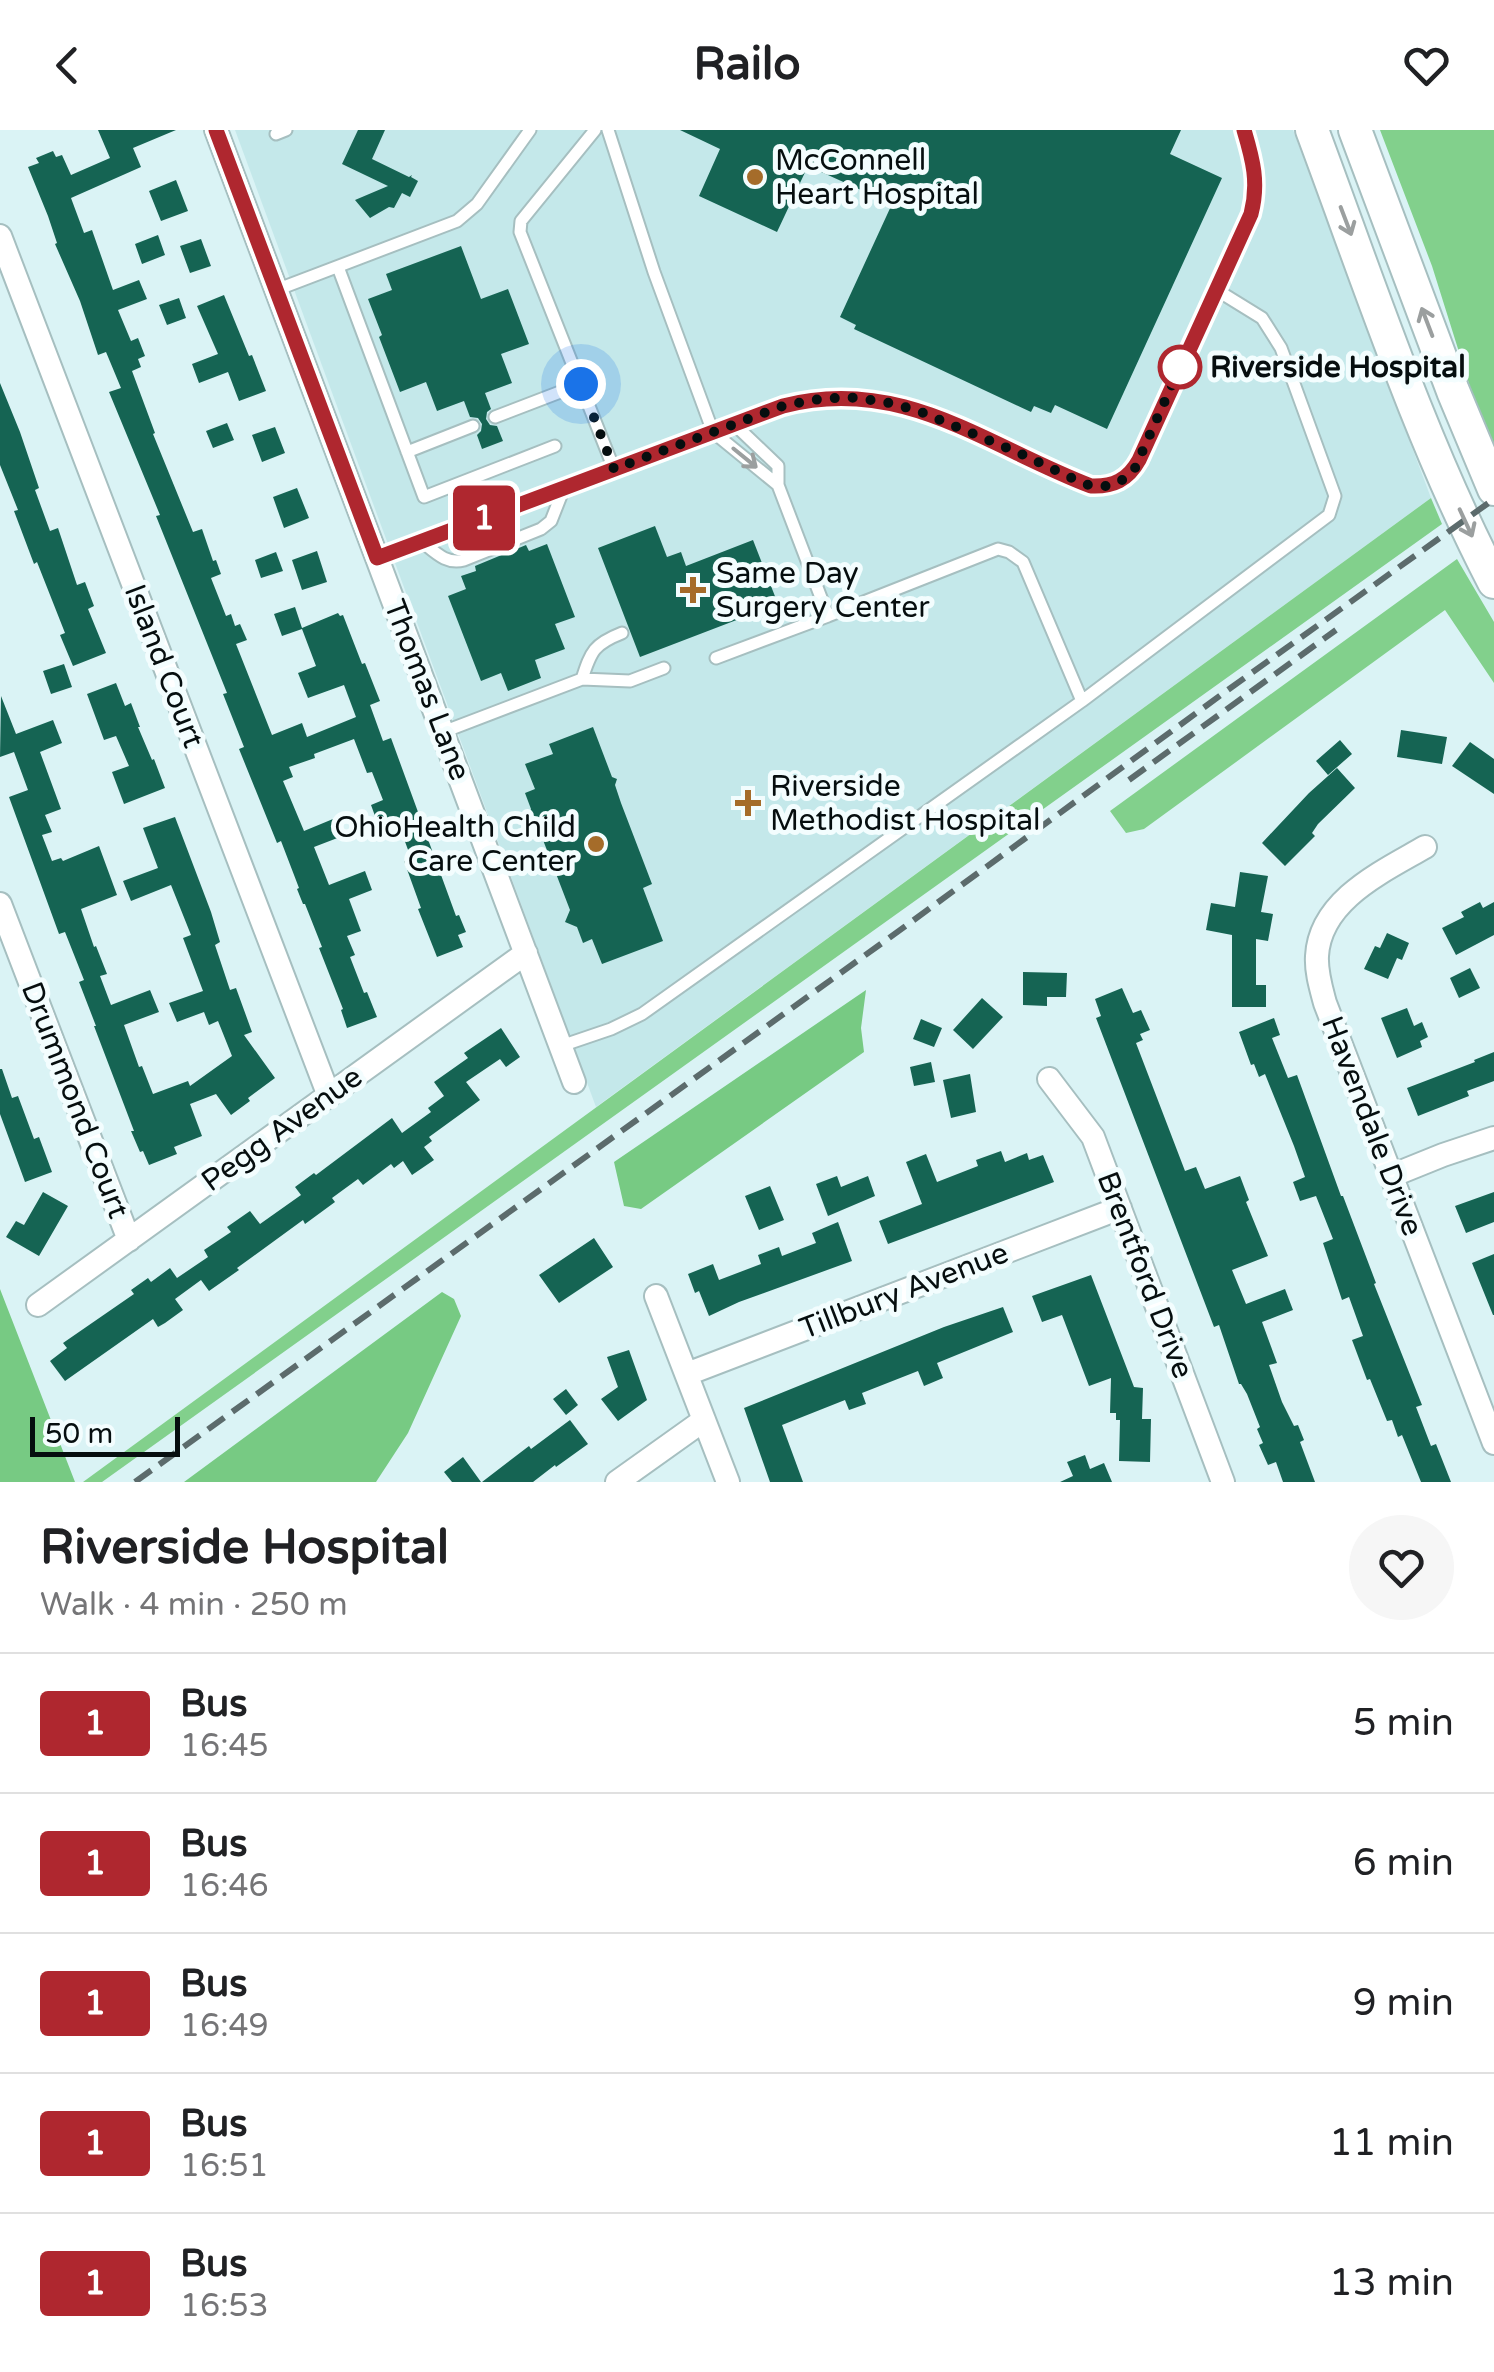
<!DOCTYPE html>
<html lang="en">
<head>
<meta charset="utf-8">
<style>
  body { margin:0; font-family:"Varela Round",sans-serif; background:#f6f6f6; color:#202124; height:100vh; display:flex; flex-direction:column; font-size:38px; white-space:nowrap }
  * { box-sizing:border-box; margin:0 }
  p { font-size:32px; color:#757577 }
  .icon { flex:none; width:55px; height:55px; fill:none; stroke:currentColor; stroke-width:2; stroke-linecap:round; stroke-linejoin:round }
  .map { position:relative; height:1352px; overflow:hidden }
  .details { display:flex; flex-direction:column; background:#fff; flex:1 }
  .details>* { flex:none }
  .badge { padding:0 20px; border-radius:8px; font-size:35px; line-height:65px }
  .scale { position:absolute; left:30px; bottom:25px; width:150px; box-sizing:border-box; padding-left:10px; border:5px solid #060e0f; border-top:0; font-size:28px; line-height:35px; white-space:nowrap; color:#060e0f; -webkit-text-stroke:8px #f3fdfe; paint-order:stroke }
  .you { position:absolute; width:50px; height:50px; margin:-25px; border:8px solid #fff; border-radius:50%; background:#1a73e8; box-shadow:0 0 0 15px #1a73e833 }
  .map>.badge { position:absolute; translate:-50% -50%; box-shadow:0 0 0 5px #fff }
  .round { display:grid; place-items:center; flex:none; width:105px; height:105px; border-radius:52px; background:#f6f6f6 }
  .headline { display:flex; align-items:center; justify-content:space-between; height:170px; padding:0 40px }
  h1 { font-size:48px; font-weight:800; line-height:75px }
  ul { padding:0; list-style:none }
  li { display:flex; align-items:center; gap:30px; height:140px; padding:0 40px; border-top:2px solid #e0e0e0 }
  li div { flex:1 }
  li b { display:block; font-size:38px }
  li em { font-style:normal }
  li .badge { min-width:110px; font-weight:700; text-align:center }
  header { display:flex; justify-content:space-between; align-items:center; height:130px; padding:0 40px; background:#fff; font-size:45px; font-weight:800 }
  .map>svg:first-child { display:block }
  .built { fill:#c4e8ea }
  .green { fill:#82d08c }
  .forest { fill:#77ca83 }
  .building { fill:#156453 }
  .lines { fill:none; stroke-linecap:round; stroke-linejoin:round }
  .service-casing { stroke:#a6bfc0; stroke-width:15 }
  .minor-casing { stroke:#a6bfc0; stroke-width:26 }
  .secondary-casing { stroke:#a6bfc0; stroke-width:36 }
  .service { stroke:#fff; stroke-width:11 }
  .minor { stroke:#fff; stroke-width:22 }
  .secondary { stroke:#fff; stroke-width:32 }
  .rail { stroke:#5c6b6c; stroke-width:6; stroke-dasharray:20 10; stroke-linecap:butt }
  .oneway { stroke:#9b9f9f }
  .line-casing { stroke:#fff; stroke-width:22 }
  .line { stroke:#af272f; stroke-width:15 }
  .walk { stroke:#060e0f; stroke-width:10; stroke-dasharray:0 18 }
  .poi-dot { fill:#a56c2a; stroke:#f3fdfe; stroke-width:4 }
  .stop-dot { fill:#fff; stroke:#af272f; stroke-width:5 }
  .labels { text-anchor:middle; dominant-baseline:central; stroke-width:10; stroke-linejoin:round; paint-order:stroke }
  .poi-label { font-size:30px; fill:#060e0f; stroke:#f3fdfe; text-anchor:start }
  .stop-label { font-size:30px; font-weight:bold; fill:#060e0f; stroke:#f3fdfe; text-anchor:start }
  .street-label { font-size:30px; fill:#060e0f; stroke:#f3fdfe }
</style>
</head>
<body>
<header><svg class="icon" aria-label="back" viewBox="0 0 24 24"><path d="M15 5l-7 7 7 7"/></svg>Railo<svg class="icon" aria-label="heart" viewBox="0 0 24 24"><path d="M12 20l-8-8c-3-5 5-10 8-4 3-6 11-1 8 4z"/></svg></header>
<div class="map">
<svg width="1494" height="1352" viewBox="0 0 1494 1352">
  <rect width="100%" height="100%" fill="#daf3f5"/>
  <path class="built" d="M235 0H1293L1431 368 596 977Z"/>
  <path class="green" d="M1380 0H1494V315L1475 273 1432 136Z
    M1431 368 1442 394 102 1352H83Z
    M1457 429 1494 492V553L1445 480 1144 699 1126 703 1110 681Z"/>
  <path class="forest" d="M866 860 861 898 864 922 641 1079 624 1076 614 1032Z
    M0 1159 75 1352H0Z
    M442 1162 454 1169 461 1186 408 1303 376 1352H184Z"/>
  <path class="building" d="M98 0H176L133 18 141 37 71 68 84 103 92 100 113 160 139 150 147 169 118 180 131 211 138 208 145 226 138 229 141 237 132 241 155 303 153 304 193 402 202 399 213 431 216 430 221 444 211 448 226 486 231 484 235 496 240 494 247 510 236 514 272 605 302 593 307 607 356 587 344 555 308 568 298 543 316 536 302 499 282 506 274 484 295 477 302 498 338 483 340 486 343 485 362 534 365 533 380 571 370 575 383 611 391 608 456 786 459 785 466 802 458 805 463 817 437 827 418 779 421 778 404 731 411 728 400 698 382 705 371 675 383 670 372 642 367 643 354 609 314 624 315 628 289 637 293 647 283 651 304 701 333 689 340 707 314 717 329 755 365 741 372 760 349 769 361 801 347 806 355 825 350 827 364 863 367 862 377 887 347 898 341 880 343 879 319 818 322 817 305 774H303L297 759 299 758 281 711 277 713 239 619 244 617 223 564 227 563 156 386 160 385 109 262 121 258 106 222 98 225 80 171 55 114 57 113 48 86 28 37 39 33 36 28 53 21 56 27 62 25 71 45 110 28Z
    M358 0H385L372 29 409 47 412 45 411 47 418 51 410 67 402 63 394 78 389 77 370 88 355 70 388 56 342 34Z
    M680 0H1181L1170 24 1222 48 1107 299 1055 275 1051 283 1034 276 1031 282 854 199 856 195 840 187 892 74 808 36 777 102 699 66 720 19Z
    M176 50 188 81 161 91 149 61Z
    M158 105 165 125 142 134 135 114Z
    M201 109 211 136 190 143 180 116Z
    M461 116 481 169 508 159 529 214 501 224 512 253 485 263 491 279 487 282 486 289 490 295 497 296 503 311 482 319 477 305 481 301 482 294 478 288 470 287 464 271 437 281 426 252 400 262 379 207 382 205 368 169 392 160 386 144Z
    M224 165 249 226 252 225 266 261 239 271 228 242 199 253 192 234 218 224 197 176Z
    M179 168 186 188 167 195 159 175Z
    M0 253 20 302 39 358 35 360 50 401 58 398 77 455 85 452 94 476 88 479 106 523 73 536 60 505 65 503 37 432 34 434 14 381 18 380 0 335Z
    M227 293 234 310 213 318 206 301Z
    M275 297 285 323 262 332 252 305Z
    M297 358 309 388 284 398 273 367Z
    M655 396 667 427 681 422 686 436 753 410 778 474 640 527 598 418Z
    M547 414 575 487 555 494 565 519 535 530 541 548 508 561 501 543 481 551 448 466 466 459 461 446 476 441 475 436 526 415 529 421Z
    M317 421 327 452 302 460 292 430Z
    M276 422 283 441 261 448 255 430Z
    M64 534 72 557 51 564 43 541Z
    M116 553 125 576 131 573 140 597H138L152 630 154 629 165 658 124 674 112 642 129 636 116 606 104 610 87 564Z
    M1 566 16 604 53 590 62 613 40 622 61 679 45 685 52 702 42 705 52 731 61 728 63 731 99 716 117 765 81 779 94 817 96 816 107 844 100 846 111 875 150 860 159 882 124 895 139 937 142 936 153 964 188 951 190 956 232 926 218 891 209 895 204 882 177 892 169 873 203 861 183 808 191 805 171 755 131 771 123 751 158 738 143 698 175 687 211 782 220 812 215 815 230 860 236 858 252 902 244 905 275 948 248 968 250 971 231 985 216 964 190 974 202 1006 174 1017 177 1024 149 1035 143 1021 140 1022 131 1001H134L94 896H96L79 852 84 850 65 802 59 804 9 667 28 660 14 622 0 627Z
    M593 597 612 647 617 649 615 655 621 673 652 754 643 758 663 811 602 834 592 809 583 813 577 797 565 792 570 780 538 697 526 691 531 679 525 663 535 659 525 634 553 624 549 614Z
    M1401 600 1447 607 1442 634 1397 627Z
    M1340 610 1352 624 1328 645 1316 631Z
    M1470 612 1494 629V664L1452 636Z
    M1337 638 1355 658 1318 694 1312 703 1315 706 1285 736 1262 713 1309 663Z
    M1240 742 1268 746 1261 782 1273 784 1268 811 1256 809V855H1266V877H1232V805L1206 800 1211 773 1235 777Z
    M1480 772 1483 778 1494 772V805L1456 825 1442 798 1464 787 1461 782Z
    M1387 803 1409 813 1402 830 1397 828 1388 849 1364 839 1375 816 1380 818Z
    M1470 838 1480 858 1459 868 1450 848Z
    M1023 842 1067 843 1066 867H1047V876L1023 875Z
    M1122 858 1133 883 1141 880 1150 900 1140 904 1143 910 1136 913 1185 1041 1196 1037 1205 1059 1240 1046 1249 1070 1246 1072 1268 1126 1232 1140 1246 1174 1285 1159 1293 1180 1262 1192 1277 1233 1269 1235 1282 1272 1294 1296 1298 1295 1304 1310 1300 1312 1315 1352H1283L1276 1332 1268 1335 1259 1315 1263 1313 1257 1299 1260 1297 1247 1264 1241 1254H1239L1219 1195 1214 1197 1096 888 1101 886 1095 869Z
    M982 868 1003 887 973 919 953 900Z
    M1407 878 1414 896 1422 892 1428 907 1420 911 1422 917 1397 928 1381 888Z
    M1274 888 1280 905 1272 908 1288 948 1297 945 1341 1066H1343L1376 1153 1374 1154 1422 1275 1416 1277 1431 1316 1436 1314 1451 1352H1421L1402 1305 1398 1307 1392 1290 1387 1291 1370 1249 1367 1250 1352 1210 1363 1206 1349 1167 1342 1170 1323 1113 1333 1109 1316 1066 1300 1071 1293 1052 1305 1047 1294 1016 1265 944 1259 947 1254 934 1251 935 1239 902Z
    M921 889 942 898 934 917 913 909Z
    M501 898 520 927 506 937 500 929 466 952 480 970 429 1007 432 1011 424 1017 434 1030 412 1045 403 1031 394 1038 391 1034 363 1055 358 1049 332 1068 335 1072 305 1094 303 1090 237 1138 239 1140 209 1161 201 1150 175 1169 183 1180 165 1193 158 1197 153 1189 65 1251 50 1231 67 1218 63 1213 134 1164 131 1160 148 1148 151 1152 170 1138 177 1148 208 1127 204 1120 231 1102 227 1097 250 1081 260 1094 301 1065 295 1057 314 1043 316 1045 392 988 402 1003 431 982 428 978 444 966 434 952 468 928 464 923Z
    M1494 922V951L1467 961 1469 966 1418 986 1407 958 1475 932 1474 930Z
    M931 932 935 952 914 956 910 937Z
    M0 939H2L12 968 18 966 34 1009 39 1007 52 1042 25 1052 0 984Z
    M970 944 976 982 951 988 943 950Z
    M1001 1021 1005 1032 1027 1023 1029 1030 1043 1025 1054 1052 888 1114 879 1091 922 1074 906 1032 926 1024 937 1052 978 1036 976 1030Z
    M837 1046 841 1057 868 1046 875 1066 828 1086 816 1054Z
    M770 1056 784 1090 759 1100 745 1066Z
    M43 1062 68 1076 39 1126 6 1107 16 1091 24 1095Z
    M1494 1062V1092L1466 1103 1455 1076Z
    M838 1092 852 1131 739 1172 709 1186 699 1161 695 1163 688 1144 713 1134 719 1150 761 1134 758 1125 779 1117 782 1126 816 1113 812 1103Z
    M594 1108 613 1137 559 1173 539 1145Z
    M1494 1124V1185H1493L1472 1133Z
    M1091 1145 1134 1257 1143 1258 1142 1289H1151L1150 1332 1119 1331 1120 1290H1116V1283H1110L1111 1248 1089 1256 1062 1185 1042 1192 1032 1166Z
    M1003 1177 1013 1202 937 1233 943 1248 924 1256 918 1241 862 1263 866 1274 849 1280 845 1270 782 1295 803 1352H770L744 1278 944 1197Z
    M629 1220 647 1270 618 1291 601 1269 618 1257 607 1227Z
    M566 1259 578 1275 566 1285 553 1269Z
    M570 1290 588 1314 556 1337 555 1335 533 1352H482L529 1316 531 1319Z
    M1085 1325 1090 1339 1104 1333 1112 1352H1060L1073 1346 1067 1332Z
    M463 1327 481 1352H452L444 1342Z"/>
  <g class="lines">
    <g class="service-casing">
      <path id="service" d="M595 0 521 91 520 102 614 339
        M608 0 654 142 713 302 778 355
        M276 4 286 0
        M338 137 424 367 555 316
        M276 160 457 91 477 74 530 0
        M495 287 581 254
        M407 322 473 296
        M421 411C435 422 446 435 464 430L541 399 551 391 564 358
        M377 428 756 286C801 270 844 262 891 273 938 283 989 309 1033 330 1052 339 1075 355 1096 356 1115 358 1130 347 1139 331L1251 84C1258 53 1253 30 1244 0
        M828 486 998 419 1009 422 1023 432 1082 571
        M716 528 828 486 778 355V336L734 294
        M582 549C591 521 594 514 622 503
        M443 602 582 549 630 551 664 538
        M561 916 611 899 642 884 1082 571 1329 385 1335 366 1281 218 1262 188 1215 159"/>
    </g>
    <g class="minor-casing">
      <path id="minor" d="M216 0 574 952
        M0 106 329 966
        M1425 717C1382 742 1320 770 1317 826 1316 842 1321 858 1325 873L1494 1313
        M0 774 129 1110
        M1049 949 1093 1007 1223 1352
        M1391 1046 1443 1025 1494 1008
        M656 1166 728 1352
        M38 1175 526 823
        M687 1244 1120 1078
        M617 1352 704 1290"/>
    </g>
    <g class="secondary-casing">
      <path id="secondary" d="M1312 0C1368 150 1420 310 1494 452
        M1355 0 1453 261 1494 359"/>
    </g>
    <use href="#service" class="service"/>
    <use href="#minor" class="minor"/>
    <use href="#secondary" class="secondary"/>
    <path class="rail" d="M1129 650 1336 500
      M135 1352 907 795 1225 562 1494 369"/>
  </g>
  <defs><path id="oneway-shaft" d="M-6 0H5M1.5-3L5.5 0L1.5 3" fill="none" stroke-width="1.6" stroke-linecap="round" stroke-linejoin="round" transform="scale(2.5)"/></defs>
  <g class="oneway">
    <use href="#oneway-shaft" transform="translate(1346 91) rotate(69)"/>
    <use href="#oneway-shaft" transform="translate(1427 192) rotate(-111)"/>
    <use href="#oneway-shaft" transform="translate(745 328) rotate(39)"/>
    <use href="#oneway-shaft" transform="translate(1466 393) rotate(65)"/>
  </g>
  <g class="lines">
    <g class="line-casing">
      <path id="line" d="M216 0 377 428 783 276C902 245 986 316 1091 356 1113 357 1128 350 1139 330L1251 84C1259 53 1253 30 1244 0"/>
    </g>
    <use href="#line" class="line"/>
    <path class="walk" d="M581 254 614 339 783 276 812 270 848 267 885 272 916 280 1017 322 1074 349 1091 356H1108L1120 352 1135 338 1180 237"/>
  </g>
  <g class="poi-dot">
    <circle cx="755" cy="47" r="10"/>
    <path d="M688 445h10v10h10v10h-10v10h-10v-10h-10v-10h10z"/>
    <path d="M743 658h10v10h10v10h-10v10h-10v-10h-10v-10h10z"/>
    <circle cx="596" cy="714" r="10"/>
  </g>
  <circle class="stop-dot" cx="1180" cy="237" r="20"/>
  <g class="labels">
    <g class="poi-label">
      <text x="775" y="30">McConnell<tspan x="775" dy="34">Heart Hospital</tspan></text>
      <text x="716" y="443">Same Day<tspan x="716" dy="34">Surgery Center</tspan></text>
      <text x="770" y="656">Riverside<tspan x="770" dy="34">Methodist Hospital</tspan></text>
      <text x="576" y="697" text-anchor="end">OhioHealth Child<tspan x="576" dy="34">Care Center</tspan></text>
    </g>
    <g class="stop-label">
      <text x="1210" y="237">Riverside Hospital</text>
    </g>
    <g class="street-label">
      <text transform="translate(164 536) rotate(69)">Island Court</text>
      <text transform="translate(427 560) rotate(69)">Thomas Lane</text>
      <text transform="translate(75 970) rotate(69)">Drummond Court</text>
      <text transform="translate(1372 996) rotate(69)">Havendale Drive</text>
      <text transform="translate(282 999) rotate(-36)">Pegg Avenue</text>
      <text transform="translate(1145 1145) rotate(69)">Brentford Drive</text>
      <text transform="translate(904 1161) rotate(-21)">Tillbury Avenue</text>
    </g>
  </g>
</svg>
<div class="scale">50 m</div>
<div class="you" style="left:581px;top:254px"></div>
<b class="badge" style="left:484px;top:388px;background:#af272f;color:#fff">1</b>
</div>
<section class="details">
<div class="headline"><div><h1>Riverside Hospital</h1><p>Walk · 4 min · 250 m</p></div><a class="round"><svg class="icon" aria-label="heart" viewBox="0 0 24 24"><path d="M12 20l-8-8c-3-5 5-10 8-4 3-6 11-1 8 4z"/></svg></a></div>
<ul>
<li><span class="badge" style="background:#af272f;color:#fff">1</span><div><b>Bus</b><p>16:45</p></div><em>5 min</em></li>
<li><span class="badge" style="background:#af272f;color:#fff">1</span><div><b>Bus</b><p>16:46</p></div><em>6 min</em></li>
<li><span class="badge" style="background:#af272f;color:#fff">1</span><div><b>Bus</b><p>16:49</p></div><em>9 min</em></li>
<li><span class="badge" style="background:#af272f;color:#fff">1</span><div><b>Bus</b><p>16:51</p></div><em>11 min</em></li>
<li><span class="badge" style="background:#af272f;color:#fff">1</span><div><b>Bus</b><p>16:53</p></div><em>13 min</em></li>
</ul>
</section>
</body>
</html>
